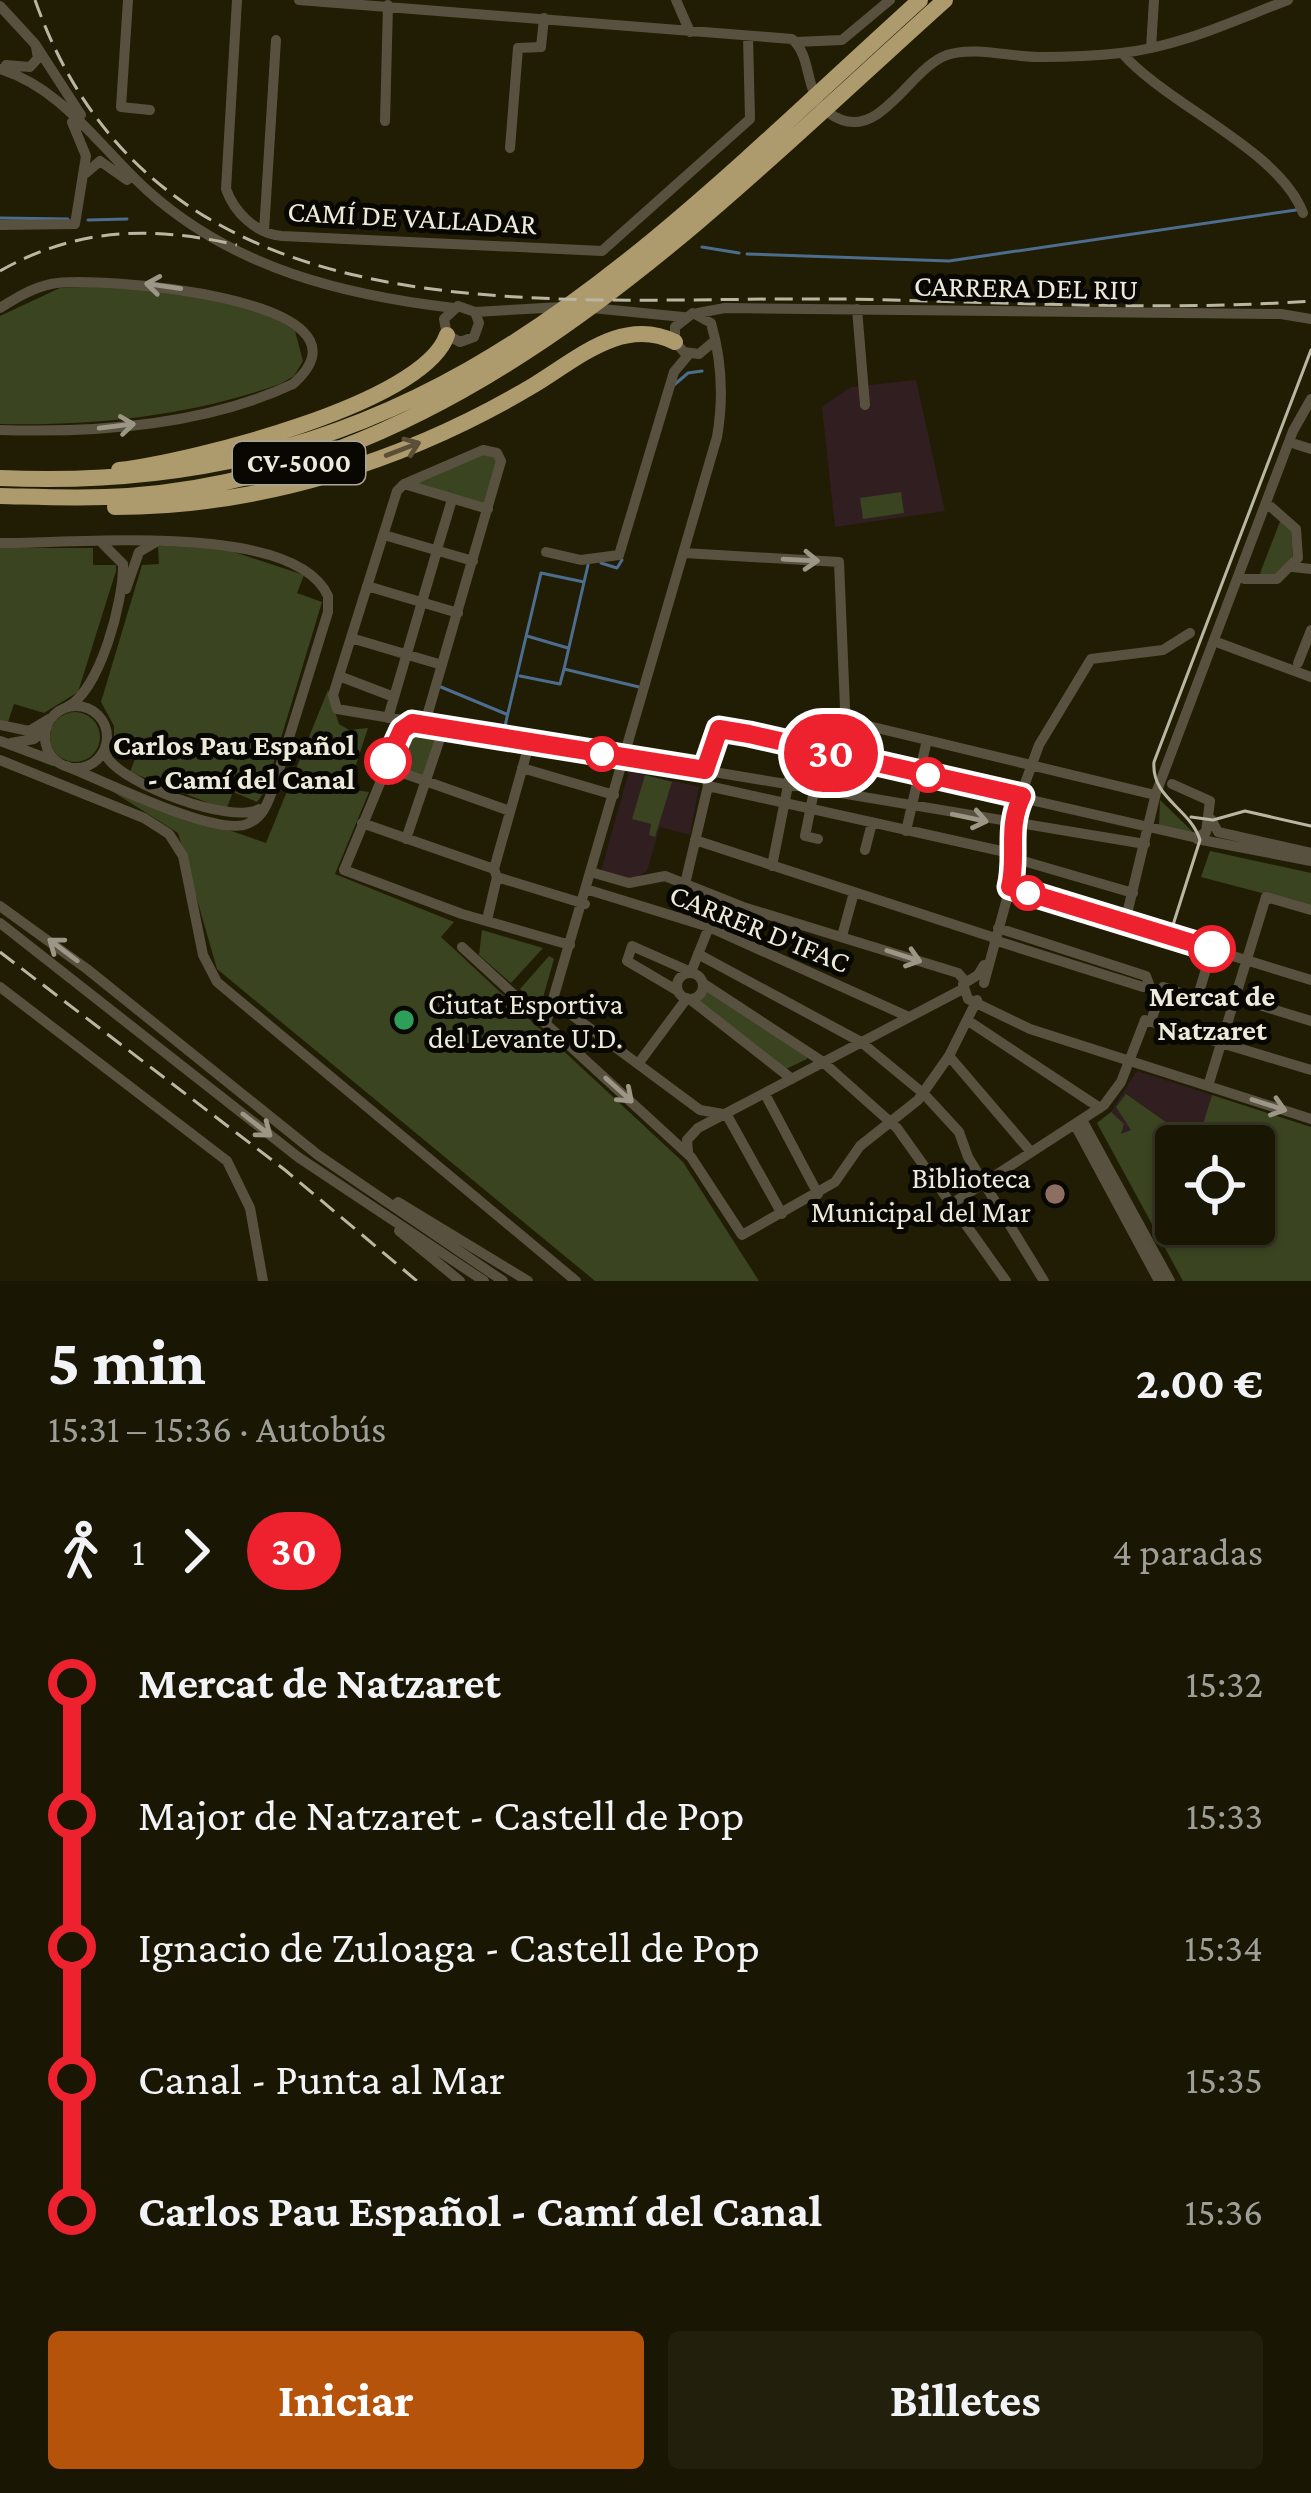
<!DOCTYPE html>
<html lang="es">
<head>
<meta charset="utf-8">
<style>
  body { margin:0; font-family:"Crimson Pro",serif; background:#221f0d; color:#f1f3f6; height:100vh; display:flex; flex-direction:column; font-size:45px; white-space:nowrap }
  * { box-sizing:border-box; margin:0 }
  p { font-size:39px; color:#9f9f9a }
  .icon { flex:none; width:66px; height:66px; fill:none; stroke:currentColor; stroke-width:2; stroke-linecap:round; stroke-linejoin:round }
  .map { position:relative; height:1281px; overflow:hidden }
  .details { display:flex; flex-direction:column; background:#191603; flex:1 }
  .details>* { flex:none }
  .badge { padding:0 24px; border-radius:39px; font-size:42px; line-height:78px }
  .fabs { position:absolute; left:1155px; top:1125px; display:grid; gap:24px }
  .fabs a { display:grid; place-items:center; width:120px; height:120px; border-radius:12px; background:#191603; box-shadow:0 3px 9px #0004,0 0 0 3px #373525; font-size:60px }
  .map>.badge { position:absolute; translate:-50% -50%; box-shadow:0 0 0 6px #fff }
  .legs { display:flex; align-items:center; gap:18px; height:132px; padding:0 48px; font-size:39px }
  .legs p { margin-inline-start:auto }
  .headline { display:flex; align-items:center; justify-content:space-between; height:204px; padding:0 48px }
  h1 { font-size:66px; font-weight:700; line-height:90px }
  .cta { display:flex; gap:24px; margin-top:auto; padding:24px 48px }
  .cta a { flex:1; height:138px; border-radius:12px; background:#b45309; color:#fff; font-size:48px; font-weight:700; line-height:138px; text-align:center }
  .cta a+a { background:#221f0d; color:#f1f3f6 }
  ul { padding:0 48px; list-style:none }
  li { display:flex; align-items:center; gap:42px; height:132px; font-size:45px }
  li i { display:grid; place-items:center; width:18px; height:100%; margin:0 15px; background:currentColor }
  li i::after { content:''; width:30px; height:30px; margin:-15px; border:9px solid; border-radius:50%; background:#191603 }
  li p { margin-inline-start:auto }
  li:first-child i { background:linear-gradient(#0000 50%,currentColor 0) }
  li:last-child i { background:linear-gradient(currentColor 50%,#0000 0) }
  .map>svg:first-child { display:block }
  .education { fill:#301e21 }
  .green { fill:#3a4421; fill-rule:evenodd }
  .lines { fill:none; stroke-linecap:round; stroke-linejoin:round }
  .stream { stroke:#4d6d8f; stroke-width:3 }
  .minor { stroke:#59513f; stroke-width:10 }
  .highway { stroke:#ad9a6d; stroke-width:16 }
  .tram { stroke:#b9b6a4; stroke-width:3 }
  .rail { stroke:#b9b6a4; stroke-width:3; stroke-dasharray:18 9; stroke-linecap:butt }
  .oneway { stroke:#9b9685 }
  .oneway2 { stroke:#5b5037 }
  .line-1-casing { stroke:#fff; stroke-width:27 }
  .line-1 { stroke:#ed222e; stroke-width:18 }
  .stop-1-dot { fill:#fff; stroke:#ed222e; stroke-width:6 }
  .leisure-dot { fill:#2e9e5b; stroke:#090701; stroke-width:4.5 }
  .education-dot { fill:#8d6e63; stroke:#090701; stroke-width:4.5 }
  .labels { text-anchor:middle; dominant-baseline:central; stroke-width:10; stroke-linejoin:round; paint-order:stroke }
  .shield { fill:#090701; stroke:#a8a699; stroke-width:3 }
  .shield-label { font-size:27px; font-weight:bold; fill:#eceada }
  .street-label { font-size:30px; fill:#eceada; stroke:#090701 }
  .stop-label { font-size:30px; font-weight:bold; fill:#eceada; stroke:#090701; text-anchor:end }
  .poi-label { font-size:30px; fill:#eceada; stroke:#090701; text-anchor:start }
</style>
</head>
<body>
<div class="map">
<svg width="1311" height="1281" viewBox="0 0 1311 1281">
  <rect width="100%" height="100%" fill="#211d04"/>
  <path class="education" d="M916 380 945 511 835 527 822 407 851 387Z
    M629 771 699 787 690 835 660 827 647 871 633 880 601 871Z
    M1137 1071 1212 1095 1198 1145 1121 1135 1110 1113Z"/>
  <path class="green" d="M60 288C132 284 233 288 295 331L303 361 294 376 280 384C190 416 95 426 0 424V316Z
    M490 452 498 461 485 505 417 486 416 481Z
    M901 492 904 513 863 519 860 498Z
    M1281 519 1291 527 1293 561 1276 576H1259Z
    M181 545 228 550 304 575 297 593 322 602 265 791 257 802 233 792 226 810 130 772 137 754 114 746V726L101 702 142 565 159 564 158 546Z
    M0 548H93V565H116V571L78 692 44 713 14 704 8 722 0 720Z
    M328 690 339 724 349 730 368 728 348 789 369 792 335 874 454 922 441 937 683 1162 759 1281H595L217 969 178 833 107 788 266 843Z
    M50 737a25 25 0 1 1 50 0a25 25 0 1 1-50 0Z
    M421 728 438 731 423 775 391 764 406 734Z
    M645 775 672 782 655 837 649 835 651 824 632 819Z
    M1160 800 1196 835 1159 826Z
    M1210 851 1311 873V906L1201 877Z
    M482 930 543 948 511 983 479 955Z
    M549 956 554 959 540 1008 520 989Z
    M708 990 807 1057V1059L786 1069 699 1002Z
    M1126 1094 1197 1144 1212 1095 1311 1127V1281H1183L1097 1123 1111 1112 1124 1124 1121 1134 1131 1130 1116 1107ZM1176 1146H1254V1224H1176Z"/>
  <g class="lines">
    <path class="stream" d="M0 218 68 219
      M88 220 127 219
      M702 247 739 253
      M747 254 949 261 1296 210
      M674 385 688 373 702 371
      M601 563 617 568 622 560
      M527 636 568 648
      M564 669 588 565
      M520 676 560 684 564 669 639 687
      M441 687 506 714
      M504 730 541 573 584 582"/>
    <path class="minor" d="M128 0 121 107 150 110
      M237 0 226 189C234 212 256 234 282 236L602 251 750 119 748 36
      M299 0 792 39C817 61 799 104 842 120 883 135 912 67 947 55 974 46 1010 57 1039 57 1066 57 1095 56 1121 53 1179 47 1235 20 1288 0
      M676 0 690 32
      M0 6 35 44 81 115
      M796 42 842 40 890 0
      M1151 48 1154 0
      M1122 53C1167 105 1280 150 1303 213
      M6 65 30 67 38 58 36 47
      M0 69C64 89 100 148 148 191 234 268 342 295 454 308
      M385 121 388 5
      M510 148 518 48 541 47 544 18
      M86 173 100 161 127 180
      M0 225 75 224 86 156 72 122
      M264 231 276 40
      M0 308C16 298 32 288 51 284 93 275 391 298 293 384 206 425 95 433 0 430
      M592 308 683 317
      M857 309 865 405
      M475 312 479 323 474 337 460 342 447 335 444 319 458 306 475 312 562 307
      M698 313 725 308 1281 314 1311 319
      M1295 444 1311 449
      M404 484 397 491 333 695 337 709 1145 844
      M404 484 483 450 497 453 501 461 425 723
      M404 484 488 509
      M384 535 473 561
      M0 543C72 544 294 520 328 596V612L274 786C268 802 264 817 247 824 215 837 102 780 66 766
      M438 546 451 503
      M546 552 581 560 619 555 674 372 689 354
      M684 553 839 562 847 757
      M1293 567 1311 569
      M1244 579H1277L1298 558 1296 529 1271 507
      M367 586 458 613
      M126 589 139 552 156 542
      M351 638 442 665
      M1219 643 1311 677
      M1298 663 1311 630
      M339 676 394 697
      M45 737a31 31 0 1 1 62 0a31 31 0 1 1-62 0Z
      M67 707C100 691 124 600 123 564L103 544
      M388 718 436 554
      M848 721 1155 795
      M413 723 402 730 344 870 462 914 570 945
      M0 725 29 731 49 719
      M0 741 54 761
      M107 741V757C123 784 231 825 259 809
      M11 743 34 739 47 727
      M0 760 144 818 169 834 183 856 203 955 217 982 576 1281
      M386 767 510 811
      M522 768 614 795
      M708 786 1010 853
      M1211 819 1218 832 1311 853
      M362 823 494 869
      M906 831 927 740
      M406 839 444 727
      M818 839 805 836 822 751
      M1197 839 1311 861
      M695 840 995 938
      M865 850 872 823
      M1013 858 1133 893
      M772 866 796 745
      M594 873 629 883 665 876 743 907 958 973 965 981
      M497 877 585 904
      M685 884 708 786 705 770 719 729 1197 838 1206 832 1210 801 1172 784
      M1010 888 1311 980
      M589 890 709 927 909 1017
      M0 906 87 969 318 1155 503 1281
      M487 920 497 877 494 869 530 741
      M1125 922 1156 793 1293 431 1311 399
      M0 923 298 1157 484 1281
      M842 936 853 896
      M994 940 1143 987 1149 984 1146 976 998 928
      M462 947 691 1157 742 1235 835 1182 860 1146 918 1100 949 1056 977 1000
      M698 954 861 1042 924 1094 959 1132 968 1157 1044 1281
      M984 965 978 975 963 984 968 999 1030 1029 1311 1119
      M677 986a13 13 0 1 1 26 0a13 13 0 1 1-26 0Z
      M984 983 1015 869 1010 850 1015 811 1039 745 1091 659 1163 650 1190 633
      M704 984 823 1062 897 1128 1006 1281
      M0 987 227 1161 250 1208 263 1281
      M678 991 627 961 632 946 691 972 709 927
      M1233 997 1311 1021
      M691 1000 792 1079
      M553 1001 700 1110 723 1114
      M1153 1015 1163 987 1197 999 1212 949
      M970 1022 1100 1108
      M546 1023 717 437C724 397 722 361 711 323L693 313 675 327V342L684 352 699 354 712 343
      M949 1056 1031 1152
      M638 1064 687 998
      M1208 1086 1266 897 1311 910
      M765 1094 818 1194
      M728 1117 782 1214
      M1082 1120 1170 1281
      M1075 1125 1159 1281
      M688 1152 687 1140 698 1128 961 990
      M398 1202 528 1281
      M953 1203 1104 1105 1121 1082 1145 1020 1311 1070
      M399 1231 460 1281"/>
    <path class="highway" d="M119 470C189 462 424 404 447 335
      M0 478C424 497 630 263 920 0
      M0 496C43 497 85 499 128 496 468 471 706 214 945 0
      M115 507C262 507 408 460 534 385 577 359 623 316 675 342"/>
    <path class="tram" d="M1191 817 1213 820 1245 811 1311 826
      M1173 925 1200 840C1190 808 1151 798 1154 762L1311 350"/>
    <path class="rail" d="M35 0C158 348 542 296 838 299 995 301 1155 312 1311 301
      M0 271C77 227 153 226 237 245
      M0 952 285 1170 417 1281"/>
  </g>
  <defs><path id="oneway-shaft" d="M-6 0H5M1.5-3L5.5 0L1.5 3" fill="none" stroke-width="1.6" stroke-linecap="round" stroke-linejoin="round" transform="scale(3)"/></defs>
  <g class="oneway">
    <use href="#oneway-shaft" transform="translate(163 286) rotate(-172)"/>
    <use href="#oneway-shaft" transform="translate(117 426) rotate(-7)"/>
    <use href="#oneway-shaft" transform="translate(801 560) rotate(3)"/>
    <use href="#oneway-shaft" transform="translate(970 818) rotate(12)"/>
    <use href="#oneway-shaft" transform="translate(63 950) rotate(-143)"/>
    <use href="#oneway-shaft" transform="translate(904 956) rotate(18)"/>
    <use href="#oneway-shaft" transform="translate(619 1090) rotate(42)"/>
    <use href="#oneway-shaft" transform="translate(1269 1105) rotate(18)"/>
    <use href="#oneway-shaft" transform="translate(257 1125) rotate(38)"/>
  </g>
  <use class="oneway2" href="#oneway-shaft" transform="translate(403 449) rotate(-21)"/>
  <g class="lines">
    <g class="line-1-casing">
      <path id="line-1" d="M388 761 402 730 412 723 705 770 719 729 749 734 1022 796C1006 829 1018 855 1010 887L1212 949"/>
    </g>
    <use href="#line-1" class="line-1"/>
  </g>
  <g class="stop-1-dot">
    <circle cx="602" cy="754" r="15"/>
    <circle cx="388" cy="761" r="21"/>
    <circle cx="928" cy="775" r="15"/>
    <circle cx="1028" cy="893" r="15"/>
    <circle cx="1212" cy="949" r="21"/>
  </g>
  <circle class="leisure-dot" cx="404" cy="1020" r="12"/>
  <circle class="education-dot" cx="1055" cy="1194" r="12"/>
  <g class="labels">
    <rect class="shield" x="233" y="442" width="132" height="42" rx="9"/>
    <g class="shield-label">
      <text x="299" y="463">CV-5000</text>
    </g>
    <g class="street-label">
      <text transform="translate(412 217) rotate(3)">CAMÍ DE VALLADAR</text>
      <text transform="translate(1026 287) rotate(1)">CARRERA DEL RIU</text>
      <text transform="translate(760 928) rotate(22)">CARRER D'IFAC</text>
    </g>
    <g class="stop-label">
      <text x="355" y="744">Carlos Pau Español<tspan x="355" dy="34">- Camí del Canal</tspan></text>
      <text x="1212" y="995" text-anchor="middle">Mercat de<tspan x="1212" dy="34">Natzaret</tspan></text>
    </g>
    <g class="poi-label">
      <text x="428" y="1003">Ciutat Esportiva<tspan x="428" dy="34">del Levante U.D.</tspan></text>
      <text x="1031" y="1177" text-anchor="end">Biblioteca<tspan x="1031" dy="34">Municipal del Mar</tspan></text>
    </g>
  </g>
</svg>
<div class="fabs">
<a><svg class="icon" aria-label="locate" viewBox="0 0 24 24"><circle cx="12" cy="12" r="6"/><path d="M12 2v4M12 18v4M2 12h4M18 12h4"/></svg></a>
</div>
<b class="badge" style="left:831px;top:753px;background:#ed222e;color:#fff">30</b>
</div>
<section class="details">
<div class="headline"><div><h1>5 min</h1><p>15:31 – 15:36 · Autobús</p></div><b>2.00 €</b></div>
<div class="legs"><svg class="icon" aria-label="walk" viewBox="0 0 24 24"><circle cx="13" cy="4" r="2"/><path d="M13 8l-2 6 4 7M11 14l-3 7M7 12l3-4h3l4 4"/></svg>1<svg class="icon" aria-label="forward" viewBox="0 0 24 24"><path d="M9 5l7 7-7 7"/></svg><b class="badge" style="background:#ed222e;color:#fff">30</b><p>4 paradas</p></div>
<ul>
<li><i style="color:#ed222e"></i><b>Mercat de Natzaret</b><p>15:32</p></li>
<li><i style="color:#ed222e"></i><span>Major de Natzaret - Castell de Pop</span><p>15:33</p></li>
<li><i style="color:#ed222e"></i><span>Ignacio de Zuloaga - Castell de Pop</span><p>15:34</p></li>
<li><i style="color:#ed222e"></i><span>Canal - Punta al Mar</span><p>15:35</p></li>
<li><i style="color:#ed222e"></i><b>Carlos Pau Español - Camí del Canal</b><p>15:36</p></li>
</ul>
<div class="cta"><a>Iniciar</a><a>Billetes</a></div>
</section>
</body>
</html>
